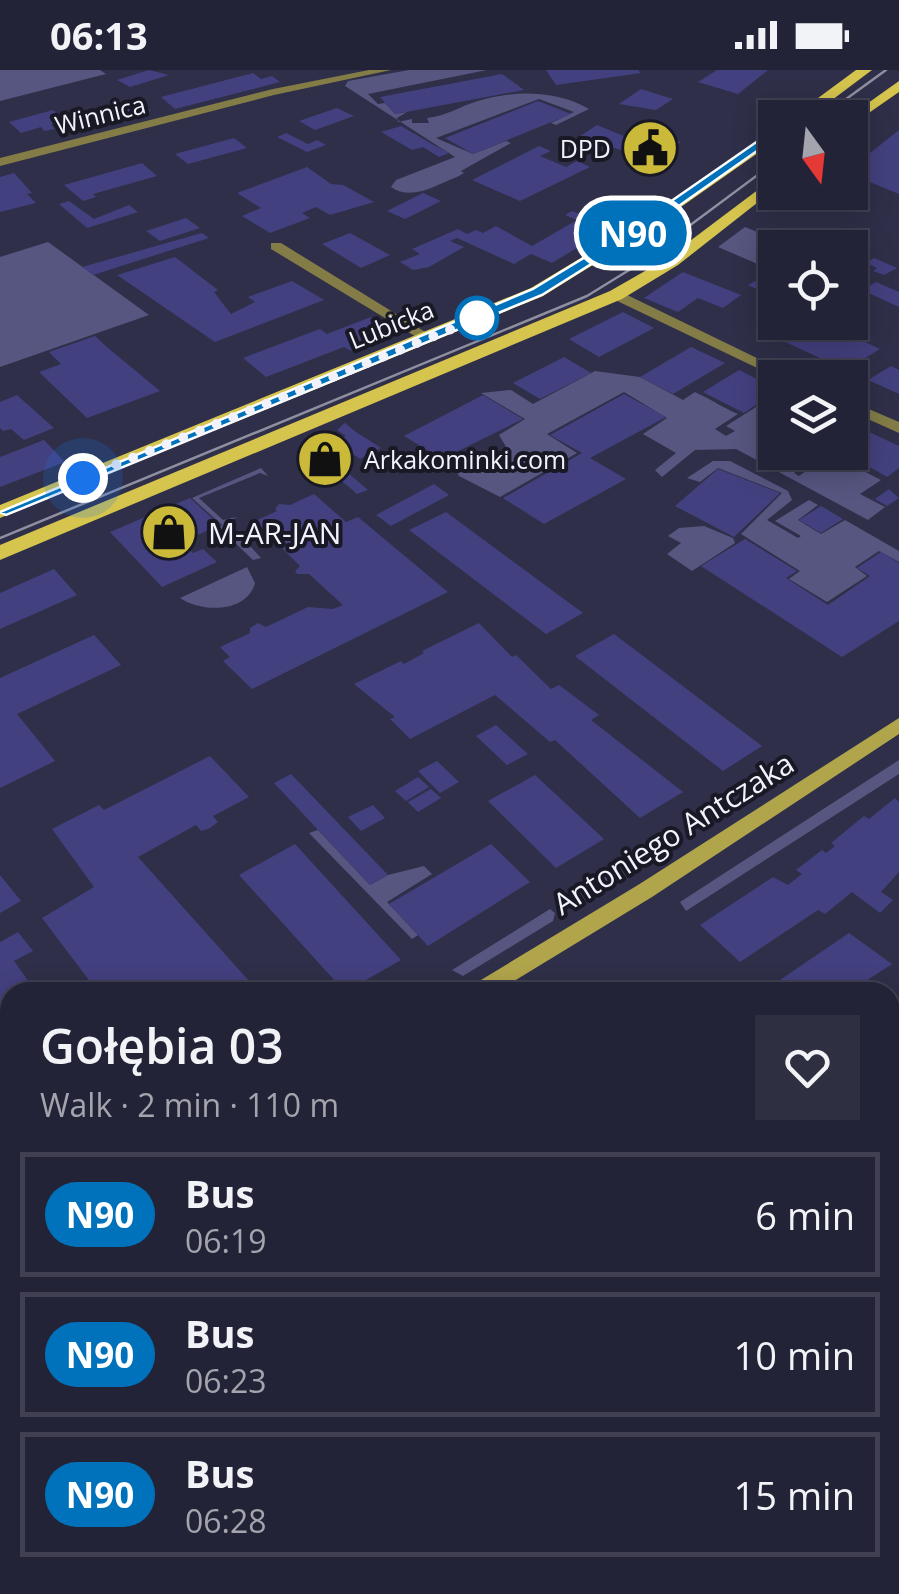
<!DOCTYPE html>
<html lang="en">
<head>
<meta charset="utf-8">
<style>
  body { margin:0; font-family:"Open Sans",sans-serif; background:#2f2f42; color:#f1f3f6; height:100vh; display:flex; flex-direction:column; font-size:38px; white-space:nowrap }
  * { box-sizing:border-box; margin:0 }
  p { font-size:32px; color:#a3a4ad }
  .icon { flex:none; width:55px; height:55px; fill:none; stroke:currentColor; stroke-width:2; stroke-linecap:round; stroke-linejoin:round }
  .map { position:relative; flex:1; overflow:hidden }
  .drawer { position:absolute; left:0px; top:912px; width:900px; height:612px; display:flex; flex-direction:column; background:#232337; border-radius:30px 30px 0 0; box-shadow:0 5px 25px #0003,0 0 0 2px #404052 }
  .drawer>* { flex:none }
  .badge { padding:0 20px; border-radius:32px; font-size:35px; line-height:65px }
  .needle { width:65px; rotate:165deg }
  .buttons { position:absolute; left:758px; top:30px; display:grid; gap:20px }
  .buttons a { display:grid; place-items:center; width:110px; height:110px; border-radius:0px; background:#232337; box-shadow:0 5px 25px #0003,0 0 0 2px #404052; font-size:50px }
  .you { position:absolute; width:50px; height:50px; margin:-25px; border:8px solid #fff; border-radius:50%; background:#1a73e8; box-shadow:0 0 0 15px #1a73e833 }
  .map>.badge { position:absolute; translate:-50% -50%; box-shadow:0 0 0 5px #fff }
  .round { display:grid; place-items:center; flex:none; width:105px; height:105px; border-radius:0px; background:#2f2f42 }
  .head { display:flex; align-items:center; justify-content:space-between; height:170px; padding:0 40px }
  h1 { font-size:48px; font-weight:600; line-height:75px }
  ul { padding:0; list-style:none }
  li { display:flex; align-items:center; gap:30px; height:125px; margin:0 20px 15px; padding:0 20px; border:5px solid #404052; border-radius:0px }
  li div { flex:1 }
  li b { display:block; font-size:38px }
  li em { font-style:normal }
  li .badge { min-width:110px; font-weight:700; text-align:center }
  .status { display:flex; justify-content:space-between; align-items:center; height:70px; padding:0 50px; background:#232337; direction:ltr }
  .status svg { height:28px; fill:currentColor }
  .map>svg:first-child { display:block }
  .green { fill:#565680 }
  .building { fill:#43407f }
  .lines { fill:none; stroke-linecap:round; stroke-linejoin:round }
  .street { fill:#837c47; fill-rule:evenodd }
  .secondary { fill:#b1a54c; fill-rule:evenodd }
  .primary { fill:#d5c44d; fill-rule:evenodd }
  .tram { stroke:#8e8fa1; stroke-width:2.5 }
  .line { fill:#0072bc; stroke:#fff; stroke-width:2.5 }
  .walk { stroke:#f1f2fc; stroke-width:10; stroke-dasharray:0 18 }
  .stop-dot { fill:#fff; stroke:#0072bc; stroke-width:5 }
  .labels { text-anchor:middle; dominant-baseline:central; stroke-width:8; stroke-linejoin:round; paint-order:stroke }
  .far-street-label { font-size:25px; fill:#f1f2fc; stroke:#191925 }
  .far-poi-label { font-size:25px; fill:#f1f2fc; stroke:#191925; text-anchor:end }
  .poi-label { font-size:30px; fill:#f1f2fc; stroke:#191925; text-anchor:start }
  .street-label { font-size:30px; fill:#f1f2fc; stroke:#191925 }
</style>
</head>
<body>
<div class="status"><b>06:13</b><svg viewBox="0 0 49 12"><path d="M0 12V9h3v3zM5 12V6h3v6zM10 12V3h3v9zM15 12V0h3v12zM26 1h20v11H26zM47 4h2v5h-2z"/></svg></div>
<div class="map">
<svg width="899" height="1524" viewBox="0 0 899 1524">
  <rect width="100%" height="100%" fill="#2f2f49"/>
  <path class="green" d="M0 0H100L106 4 0 31Z
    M409 0H487L368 24 378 34 385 33 395 44 407 42 397 48 398 52 412 49V53H429L427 48C442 46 450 42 464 36 502 20 553 18 589 39L556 55 551 53 574 42 539 29 436 68 473 84 506 71 511 73 461 101 464 103 459 106C438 114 412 132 391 117L396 110 455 87 345 16 348 11Z
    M745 157 792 176 807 177 775 178V198L769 199 718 177Z
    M48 172 149 245 0 297V187Z
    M595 301 640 307 683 330 695 322C714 331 720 336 738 344L715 359 726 366 735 361 726 356 756 337 765 342 775 337V382L822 383 794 403 799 406 830 384 881 410 860 424 885 437 868 450 736 379 695 380 662 407 655 400 676 383 643 364 667 348 624 322 547 364 577 383 500 427 459 406 457 402 481 395 508 380 499 365 525 349 481 323 511 320 533 334Z
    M713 391H730L788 421 792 430 767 450 798 468 801 466 775 451 809 430 818 435 798 450 821 464 845 450 899 481V492L879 481 855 497 867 506 827 532 789 509 800 501 741 464 782 423 718 398 700 412 687 408Z
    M261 398 268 406 260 403 199 428 223 450 237 447 228 452 261 488 253 490 226 464 219 466 213 460 222 455 192 428Z
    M704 456 733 468 735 473 692 501 667 484 681 473 668 466 679 458Z
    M247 497 255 513C247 543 202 543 180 528Z
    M899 690V704L686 841 680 832Z
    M318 760 370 815 388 805 424 796 432 804 387 832 418 865 412 869 309 763Z
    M645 782 656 787 579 834 569 828Z
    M550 839 555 843 553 851 463 906 452 900Z"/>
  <path class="building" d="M149 0 169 5 130 17 117 10Z
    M546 0H638L641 3 556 15Z
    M717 0H768L738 24 698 12Z
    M253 3 261 9 272 6 280 12 175 39 161 27Z
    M502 4 524 20 395 44 380 27Z
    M641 19 673 29 656 40 619 34Z
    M138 31 151 41 94 55 82 45Z
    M538 31 571 44 473 84 445 68Z
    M337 38 354 46 315 60 299 51Z
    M53 40 66 51 51 55 55 59 44 61 41 57 21 63 9 52Z
    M597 55 626 67 643 70 653 64 681 72 649 93 622 84 626 81 576 69Z
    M401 56 432 74 449 83 439 87 423 77 412 80 381 62Z
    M899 60V124L850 104V99Z
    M286 63 308 74 317 70 326 75 307 82 277 67Z
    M234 68 247 78 188 94 175 84Z
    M539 76 551 81 540 86 566 97 577 91 590 97 520 131 472 110Z
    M142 93 157 106 93 124 96 127 83 131 64 115Z
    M307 97 331 114 343 115 374 132 330 145 316 137 302 143 310 148 270 163 242 146 261 138 237 123Z
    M14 103 32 123 27 124 36 133 0 142V107Z
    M423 123 441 131 405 149 387 141Z
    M69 131 94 149 129 135 138 142 87 158 59 134Z
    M572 141 613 156 552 193 531 184 514 194 457 168 450 171 464 177 429 197 413 200 400 192 420 184 412 179 458 159 467 164 476 160 483 163 496 156 532 176 577 150 565 145Z
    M186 148 200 158 160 171 146 161Z
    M202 163 209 168 93 205 82 197Z
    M350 163 390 185 361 198 322 174Z
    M175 187 218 220 214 222 231 244 255 232 248 227 292 211 324 230 215 272 117 205Z
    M874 188 897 198 884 205 873 201 877 198 866 193Z
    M775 198V228L748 215 769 204Z
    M683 202 741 225 723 238 698 228 678 242 644 228Z
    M876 212 899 222V237L862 220Z
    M623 242 654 258 599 287 569 269Z
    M371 247 398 262 351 281 344 277 266 307 243 288 320 259 327 264Z
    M808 252H822L880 279 846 300 781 270Z
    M95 266 108 278 160 321 87 348 39 302 61 294 49 282Z
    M691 277 725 293 673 324 640 307Z
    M564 287 591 303 540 329 513 313Z
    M891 296 899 300V324L868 310Z
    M739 300 775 318V322L744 343 703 322Z
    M624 324 666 347 590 388 626 409 544 454 503 428 582 383 550 365Z
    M17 325 54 358 24 370 11 359 3 361 0 358V332Z
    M483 325 523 349 442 389 404 366Z
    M345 353 356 362 381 378 360 389 334 371 346 366 337 360Z
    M850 353 899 376V398L887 407 844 382H850Z
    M44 370 65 392 0 417V387Z
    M718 399 780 423 734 467 675 436Z
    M348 403 368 420 357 424 337 407Z
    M434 414 449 425 391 456 376 445Z
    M889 419 899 428 887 436 875 429Z
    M314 424 346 452 358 447 448 522 252 619 223 591 230 587 220 577 250 563V558L258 553 266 557 308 537 333 539 343 535 309 504H297L295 501 300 496 255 451 277 441 275 439 279 434 290 435Z
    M190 428 220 455 182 472 193 483 203 479 217 492 162 517 110 462Z
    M821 436 843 449 821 463 799 450Z
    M446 442 583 543 546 564 409 460Z
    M745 469 797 501 786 508 828 535 870 506 857 498 881 482 899 493V551L842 587 701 496Z
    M54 499 77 525 0 559V523Z
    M479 553 512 587 516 585 551 619 559 615 599 645 591 650 683 722 640 748 555 670 550 672 495 625 410 669 390 649 395 647 354 614 401 591 404 594 424 583 422 581Z
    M614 564 762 676 723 701 575 586Z
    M94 565 121 595 17 644 55 691 0 718V608Z
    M496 655 528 684 507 695 476 666Z
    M210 686 249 727 213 746 218 752 210 758 201 761 196 755 138 787 259 922H98L42 848 94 817 52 759 99 735 104 740Z
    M437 691 459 712 440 723 418 701Z
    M291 704 388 805 370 815 274 713Z
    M535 705 604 769 556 798 488 731Z
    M418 707 429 717 406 731 395 721Z
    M431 719 441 728 418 742 408 732Z
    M895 728 899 732V802L881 822 893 830 880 843 852 822 825 844 818 840 740 892 700 855 773 807 788 815 802 804 796 800 822 780 826 783 835 776 831 773 864 746 869 749Z
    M373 735 385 748 361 761 348 747Z
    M295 774 401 890 345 922 239 805Z
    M491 774 530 812 428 876 389 834Z
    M0 805 21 831 0 843Z
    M18 862 33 881 14 891 36 922H10V1012L0 998V872Z
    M849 863 892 894 849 922H783L774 914Z
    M899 938V994L890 1001V941Z
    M894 1076 899 1081V1270L890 1262 893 1216 890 1213V1081Z
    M899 1281V1355L890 1346V1289Z
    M327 1515H450L439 1524H337Z
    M630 1515H664L672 1524H638Z"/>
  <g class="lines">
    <path class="street" d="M369 0H391L274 25 0 96V88L273 19Z
      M271 173H281L435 268 423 271 271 179Z
      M611 222H621L798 308H778L611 228Z
      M850 331 899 352V363L850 341Z
      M0 1076 10 1082V1114L0 1108Z
      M890 1502 896 1505 899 1511 897 1524H862L866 1515H890Z
      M240 1515H271L275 1524H244Z"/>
    <path class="secondary" d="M899 648V664L652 827 496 922H468L471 916 638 815Z
      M10 1203V1230L0 1234V1207Z"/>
    <path class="primary" d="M856 0H872L808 48H791Z
      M899 11V22L850 56 847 48Z
      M775 60V71L641 165 543 226 0 448V435L531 218 629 159Z
      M775 107V119L678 195 622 229 0 490V475L610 221 666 189Z"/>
    <path class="tram" d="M820 48 886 0
      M0 468 587 226 634 197 775 92"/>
  </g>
  <path class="line" d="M771 62 781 64 639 164 542 225 6 445 0 442 533 219 631 159Z"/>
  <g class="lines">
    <path class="walk" d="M83 408 486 245 477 248"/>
  </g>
  <defs>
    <g id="civic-disc" transform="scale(2.875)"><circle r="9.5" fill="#cbba39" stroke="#191925"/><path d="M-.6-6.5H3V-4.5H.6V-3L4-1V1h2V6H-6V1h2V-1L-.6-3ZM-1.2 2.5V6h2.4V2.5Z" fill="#111"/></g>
    <g id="shop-disc" transform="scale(2.875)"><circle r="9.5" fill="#cbba39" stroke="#191925"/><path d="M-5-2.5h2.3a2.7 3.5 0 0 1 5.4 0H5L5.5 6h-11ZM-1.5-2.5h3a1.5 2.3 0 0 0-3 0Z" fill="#111"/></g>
  </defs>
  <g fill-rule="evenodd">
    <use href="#civic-disc" x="650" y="78"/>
    <use href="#shop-disc" x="325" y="389"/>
    <use href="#shop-disc" x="169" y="462"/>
  </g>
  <circle class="stop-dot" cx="477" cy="248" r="20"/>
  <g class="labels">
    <g class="far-street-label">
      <text transform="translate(100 44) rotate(-14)">Winnica</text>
      <text transform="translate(391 254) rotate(-22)">Lubicka</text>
    </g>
    <g class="far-poi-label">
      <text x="611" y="78">DPD</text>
      <text x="364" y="389" text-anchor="start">Arkakominki.com</text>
    </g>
    <g class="poi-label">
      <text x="208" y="462">M-AR-JAN</text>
    </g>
    <g class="street-label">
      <text transform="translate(673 763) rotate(-32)">Antoniego Antczaka</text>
    </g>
  </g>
</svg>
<div class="buttons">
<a><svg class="needle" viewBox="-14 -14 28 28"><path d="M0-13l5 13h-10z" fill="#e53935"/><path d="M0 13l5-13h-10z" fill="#a3a4ad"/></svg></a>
<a><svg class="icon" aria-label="locate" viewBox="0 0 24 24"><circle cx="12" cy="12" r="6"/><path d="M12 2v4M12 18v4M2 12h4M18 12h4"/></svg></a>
<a><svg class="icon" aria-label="layers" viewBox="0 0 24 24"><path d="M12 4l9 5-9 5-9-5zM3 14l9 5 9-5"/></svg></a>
</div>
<div class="you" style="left:83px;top:408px"></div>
<b class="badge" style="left:633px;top:163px;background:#0072bc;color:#fff">N90</b>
<section class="drawer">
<div class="head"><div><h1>Gołębia 03</h1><p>Walk · 2 min · 110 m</p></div><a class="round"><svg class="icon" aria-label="heart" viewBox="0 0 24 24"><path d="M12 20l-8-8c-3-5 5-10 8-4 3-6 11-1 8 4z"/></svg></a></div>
<ul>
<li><span class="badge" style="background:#0072bc;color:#fff">N90</span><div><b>Bus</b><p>06:19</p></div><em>6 min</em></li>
<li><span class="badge" style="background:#0072bc;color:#fff">N90</span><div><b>Bus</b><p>06:23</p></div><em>10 min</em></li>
<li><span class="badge" style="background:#0072bc;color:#fff">N90</span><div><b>Bus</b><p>06:28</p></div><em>15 min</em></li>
</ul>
</section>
</div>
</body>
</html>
